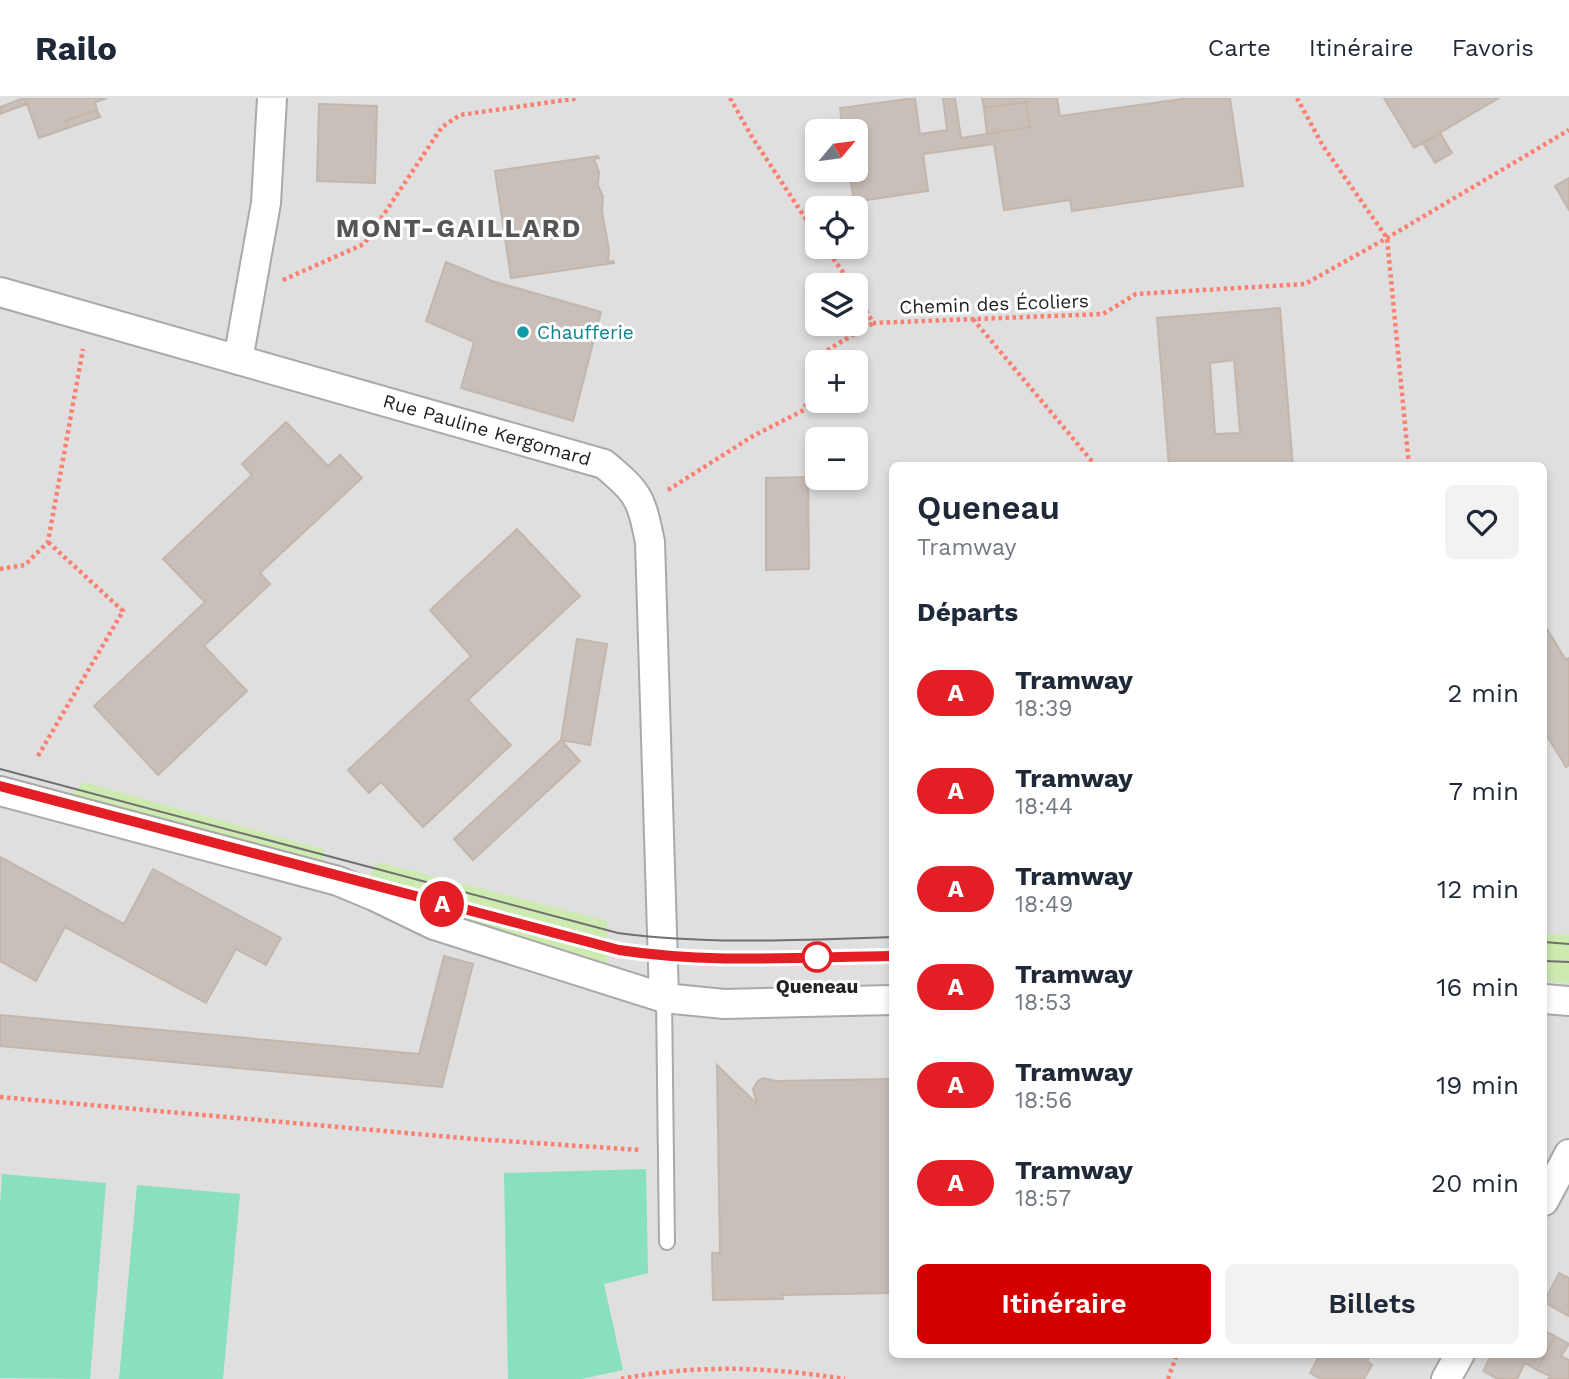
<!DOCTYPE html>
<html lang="fr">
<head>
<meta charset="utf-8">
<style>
  body { margin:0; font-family:"Work Sans",sans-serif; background:#f2f2f3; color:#1f2937; height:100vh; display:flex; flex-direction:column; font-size:26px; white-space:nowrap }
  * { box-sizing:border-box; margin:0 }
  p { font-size:23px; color:#747a83 }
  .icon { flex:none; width:38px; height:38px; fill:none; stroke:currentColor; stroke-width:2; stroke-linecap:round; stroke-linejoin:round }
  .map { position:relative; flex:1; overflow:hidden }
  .side { position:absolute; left:889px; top:364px; width:658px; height:896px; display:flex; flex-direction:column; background:#fff; border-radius:10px; box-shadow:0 4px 10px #0003 }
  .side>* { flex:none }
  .badge { padding:0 14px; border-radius:23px; font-size:24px; line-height:46px }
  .needle { width:46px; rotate:61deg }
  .buttons { position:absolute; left:805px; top:21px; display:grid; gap:14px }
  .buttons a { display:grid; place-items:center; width:63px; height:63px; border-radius:10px; background:#fff; box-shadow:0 4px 10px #0003; font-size:35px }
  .map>.badge { position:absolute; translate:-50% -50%; box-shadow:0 0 0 4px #fff }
  h2 { padding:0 28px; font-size:26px; line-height:63px }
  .round { display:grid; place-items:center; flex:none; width:74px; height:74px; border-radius:10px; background:#f2f2f3 }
  .overview { display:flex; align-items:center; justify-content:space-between; height:119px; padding:0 28px }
  h1 { font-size:33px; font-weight:600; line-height:52px }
  .button { display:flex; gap:14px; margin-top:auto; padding:14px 28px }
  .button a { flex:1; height:80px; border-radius:10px; background:#d40000; color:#fff; font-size:28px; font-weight:600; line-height:80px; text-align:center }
  .button a+a { background:#f2f2f3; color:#1f2937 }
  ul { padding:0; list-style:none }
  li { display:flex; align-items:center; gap:21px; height:98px; padding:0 28px }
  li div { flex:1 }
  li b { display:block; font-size:26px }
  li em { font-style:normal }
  li .badge { min-width:77px; font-weight:700; text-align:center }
  header { display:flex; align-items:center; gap:42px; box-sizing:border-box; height:98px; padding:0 35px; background:#fff; border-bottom:2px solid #e0e1e3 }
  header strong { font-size:33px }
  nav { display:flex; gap:38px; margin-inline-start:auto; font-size:24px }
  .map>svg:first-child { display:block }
  .residential { fill:#e0dfdf; fill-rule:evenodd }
  .grass { fill:#cdebb0 }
  .pitch { fill:#88e0be }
  .building { fill:#c7bfb8; stroke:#c4b6ab; stroke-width:2; fill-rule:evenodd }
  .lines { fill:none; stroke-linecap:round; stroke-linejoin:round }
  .service-casing { stroke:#a9a9a9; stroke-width:18 }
  .minor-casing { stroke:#a9a9a9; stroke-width:32 }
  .path { stroke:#fa8072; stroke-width:4.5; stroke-dasharray:3.5 3.5; stroke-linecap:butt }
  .service { stroke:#fff; stroke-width:14 }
  .minor { stroke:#fff; stroke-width:28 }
  .tram { stroke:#707070; stroke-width:2 }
  .line-casing { stroke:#fff; stroke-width:16 }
  .line { stroke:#e41e25; stroke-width:10 }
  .culture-dot { fill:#0f9aa8; stroke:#fff; stroke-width:2.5 }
  .stop-dot { fill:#fff; stroke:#e41e25; stroke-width:3.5 }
  .labels { text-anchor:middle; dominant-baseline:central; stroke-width:6; stroke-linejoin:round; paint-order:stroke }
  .street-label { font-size:19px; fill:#222; stroke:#fff }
  .culture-label { font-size:19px; fill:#0d838f; stroke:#fff; text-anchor:start }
  .stop-label { font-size:19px; font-weight:bold; fill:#222; stroke:#fff }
  .district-label { font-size:26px; font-weight:bold; letter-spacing:2px; fill:#555; stroke:#fff }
</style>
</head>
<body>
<header>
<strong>Railo</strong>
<nav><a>Carte</a><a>Itinéraire</a><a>Favoris</a></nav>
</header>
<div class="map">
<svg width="1569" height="1281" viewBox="0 0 1569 1281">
  <rect width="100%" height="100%" fill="#f2efe9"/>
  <path class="residential" d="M0 0H1569V1281H0ZM817 33H856V72H817ZM817 110H856V149H817ZM817 187H856V226H817ZM817 264H856V303H817ZM817 341H856V380H817ZM892 368H1544V1256H892Z"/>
  <path class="grass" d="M83 684 326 752 319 767 67 701Z
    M377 764 607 823V870L427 812 367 782Z
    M1544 836 1569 837V885L1544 883Z"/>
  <path class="pitch" d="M646 1071 648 1175 604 1186 623 1272 582 1281H508L504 1075Z
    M2 1076 106 1085 90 1281 0 1280V1108Z
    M137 1087 240 1096 223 1281H119Z"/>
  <path class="building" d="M24 0 27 6 0 16V9Z
    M25 0H107L95 4 97 12 65 23 68 30 39 40Z
    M915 0 920 36 947 32 943 0H955L961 40 1030 29 1026 4 984 10 982 0H1057L1060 18 1189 0H1230L1243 88 1072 113 1070 102 1004 112 994 46 923 56 928 93 854 104 849 72H856V33H843L840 10Z
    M1384 0H1499L1414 50Z
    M1026 4 1030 29 987 36 984 10Z
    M319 6 377 8 375 85 317 83Z
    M97 12 100 19 68 30 65 23Z
    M1440 35 1452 55 1435 65 1423 45Z
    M598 58 599 60 594 61 599 74 598 87 603 99 602 114 609 152 608 164 613 163 614 165 511 180 495 73Z
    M1569 80V112L1555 88Z
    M446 164 492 183 601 214 573 323 461 290 474 244 426 223Z
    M1280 210 1293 368H1169L1157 220ZM1234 262 1240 335 1215 336 1210 265Z
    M286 324 328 368 340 357 362 380 260 475 270 486 204 548 247 593 158 677 94 608 205 504 163 461 252 377 242 366Z
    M808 379 809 471 766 472V380Z
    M517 431 580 498 468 602 511 647 423 729 381 684 369 695 348 672 471 558 430 512Z
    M1544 526 1566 562 1569 560V667L1566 669 1544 633Z
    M577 541 607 546 590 647 561 642Z
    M561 642 580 663 473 762 454 741Z
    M0 759 124 826 153 771 281 840 266 867 236 851 206 905 65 829 36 883 0 863Z
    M444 858 473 866 442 989 0 948V917L419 956Z
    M717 967 757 1006 753 991 758 983 763 980 776 983 892 981V1195L782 1197 783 1201 713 1202 712 1155H720Z
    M1559 1175 1569 1180V1218L1544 1204Z
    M1544 1233 1555 1238 1537 1272 1525 1265 1517 1281H1498L1483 1273 1492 1256H1544Z
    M1555 1238 1569 1246 1561 1258 1569 1262V1281H1548L1550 1278 1537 1272Z
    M1320 1256H1371L1367 1263 1372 1267 1364 1281H1321L1310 1275Z"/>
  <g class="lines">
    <g class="service-casing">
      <path id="service" d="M664 900 667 1144"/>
    </g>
    <g class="minor-casing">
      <path id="minor" d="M0 194 604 366C639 395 641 400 650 444L664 900
        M238 262 266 105 272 0
        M0 693 338 783 374 798 434 827 664 900 724 906 892 902
        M1544 901 1569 903
        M1544 1103 1569 1056
        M1446 1281 1460 1256"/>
    </g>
    <path class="path" d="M730 0 752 39 817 138
      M1297 0 1323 48 1387 140 1409 368
      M825 149 852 187
      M283 182 364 146 442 29 460 17 579 0
      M856 194 873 225 1103 216 1136 196 1305 186 1387 140 1569 32
      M973 221 1096 368
      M821 264 824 254 873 225
      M668 392 753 338 804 312 817 274
      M0 471 25 467 48 444 83 251
      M38 658 123 513 48 444
      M0 999 474 1041 641 1052
      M621 1281C695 1266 770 1269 845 1281
      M1168 1281 1177 1256"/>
    <use href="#service" class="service"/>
    <use href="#minor" class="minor"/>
    <path class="tram" d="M0 671 618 835C709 847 801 842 892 839
      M0 688 619 852C709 866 801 859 892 857
      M1544 844 1569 846
      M1544 863 1569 864"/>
  </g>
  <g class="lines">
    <g class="line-casing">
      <path id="line" d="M0 688 619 852C709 866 801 859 892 858"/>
    </g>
    <use href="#line" class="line"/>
  </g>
  <circle class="culture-dot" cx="523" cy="234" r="7"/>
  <circle class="stop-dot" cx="817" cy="859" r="14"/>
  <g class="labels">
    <g class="street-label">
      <text transform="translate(994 206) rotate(-2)">Chemin des Écoliers</text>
      <text transform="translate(487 332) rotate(16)">Rue Pauline Kergomard</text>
    </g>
    <g class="culture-label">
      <text x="537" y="234">Chaufferie</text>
    </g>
    <g class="stop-label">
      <text x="817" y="888">Queneau</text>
    </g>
    <g class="district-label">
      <text x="459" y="130">MONT-GAILLARD</text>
    </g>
  </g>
</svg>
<div class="buttons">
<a><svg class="needle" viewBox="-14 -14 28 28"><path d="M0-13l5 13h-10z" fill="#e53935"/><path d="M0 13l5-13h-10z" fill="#747a83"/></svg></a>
<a><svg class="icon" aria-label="locate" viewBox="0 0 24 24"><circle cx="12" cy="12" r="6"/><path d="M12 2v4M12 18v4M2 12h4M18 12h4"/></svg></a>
<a><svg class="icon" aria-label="layers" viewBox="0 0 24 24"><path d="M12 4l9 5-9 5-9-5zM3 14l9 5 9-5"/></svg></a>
<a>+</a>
<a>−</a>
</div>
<b class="badge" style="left:442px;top:806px;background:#e41e25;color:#fff">A</b>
<section class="side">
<div class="overview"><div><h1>Queneau</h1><p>Tramway</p></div><a class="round"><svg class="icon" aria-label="heart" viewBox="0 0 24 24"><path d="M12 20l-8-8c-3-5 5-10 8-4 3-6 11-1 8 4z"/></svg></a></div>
<h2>Départs</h2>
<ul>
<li><span class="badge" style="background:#e41e25;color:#fff">A</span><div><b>Tramway</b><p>18:39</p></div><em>2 min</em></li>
<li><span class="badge" style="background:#e41e25;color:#fff">A</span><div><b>Tramway</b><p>18:44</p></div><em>7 min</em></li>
<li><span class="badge" style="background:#e41e25;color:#fff">A</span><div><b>Tramway</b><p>18:49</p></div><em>12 min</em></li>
<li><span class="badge" style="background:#e41e25;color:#fff">A</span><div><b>Tramway</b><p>18:53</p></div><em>16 min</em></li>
<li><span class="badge" style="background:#e41e25;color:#fff">A</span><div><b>Tramway</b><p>18:56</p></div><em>19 min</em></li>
<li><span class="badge" style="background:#e41e25;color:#fff">A</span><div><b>Tramway</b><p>18:57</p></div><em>20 min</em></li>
</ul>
<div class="button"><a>Itinéraire</a><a>Billets</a></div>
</section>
</div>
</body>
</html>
